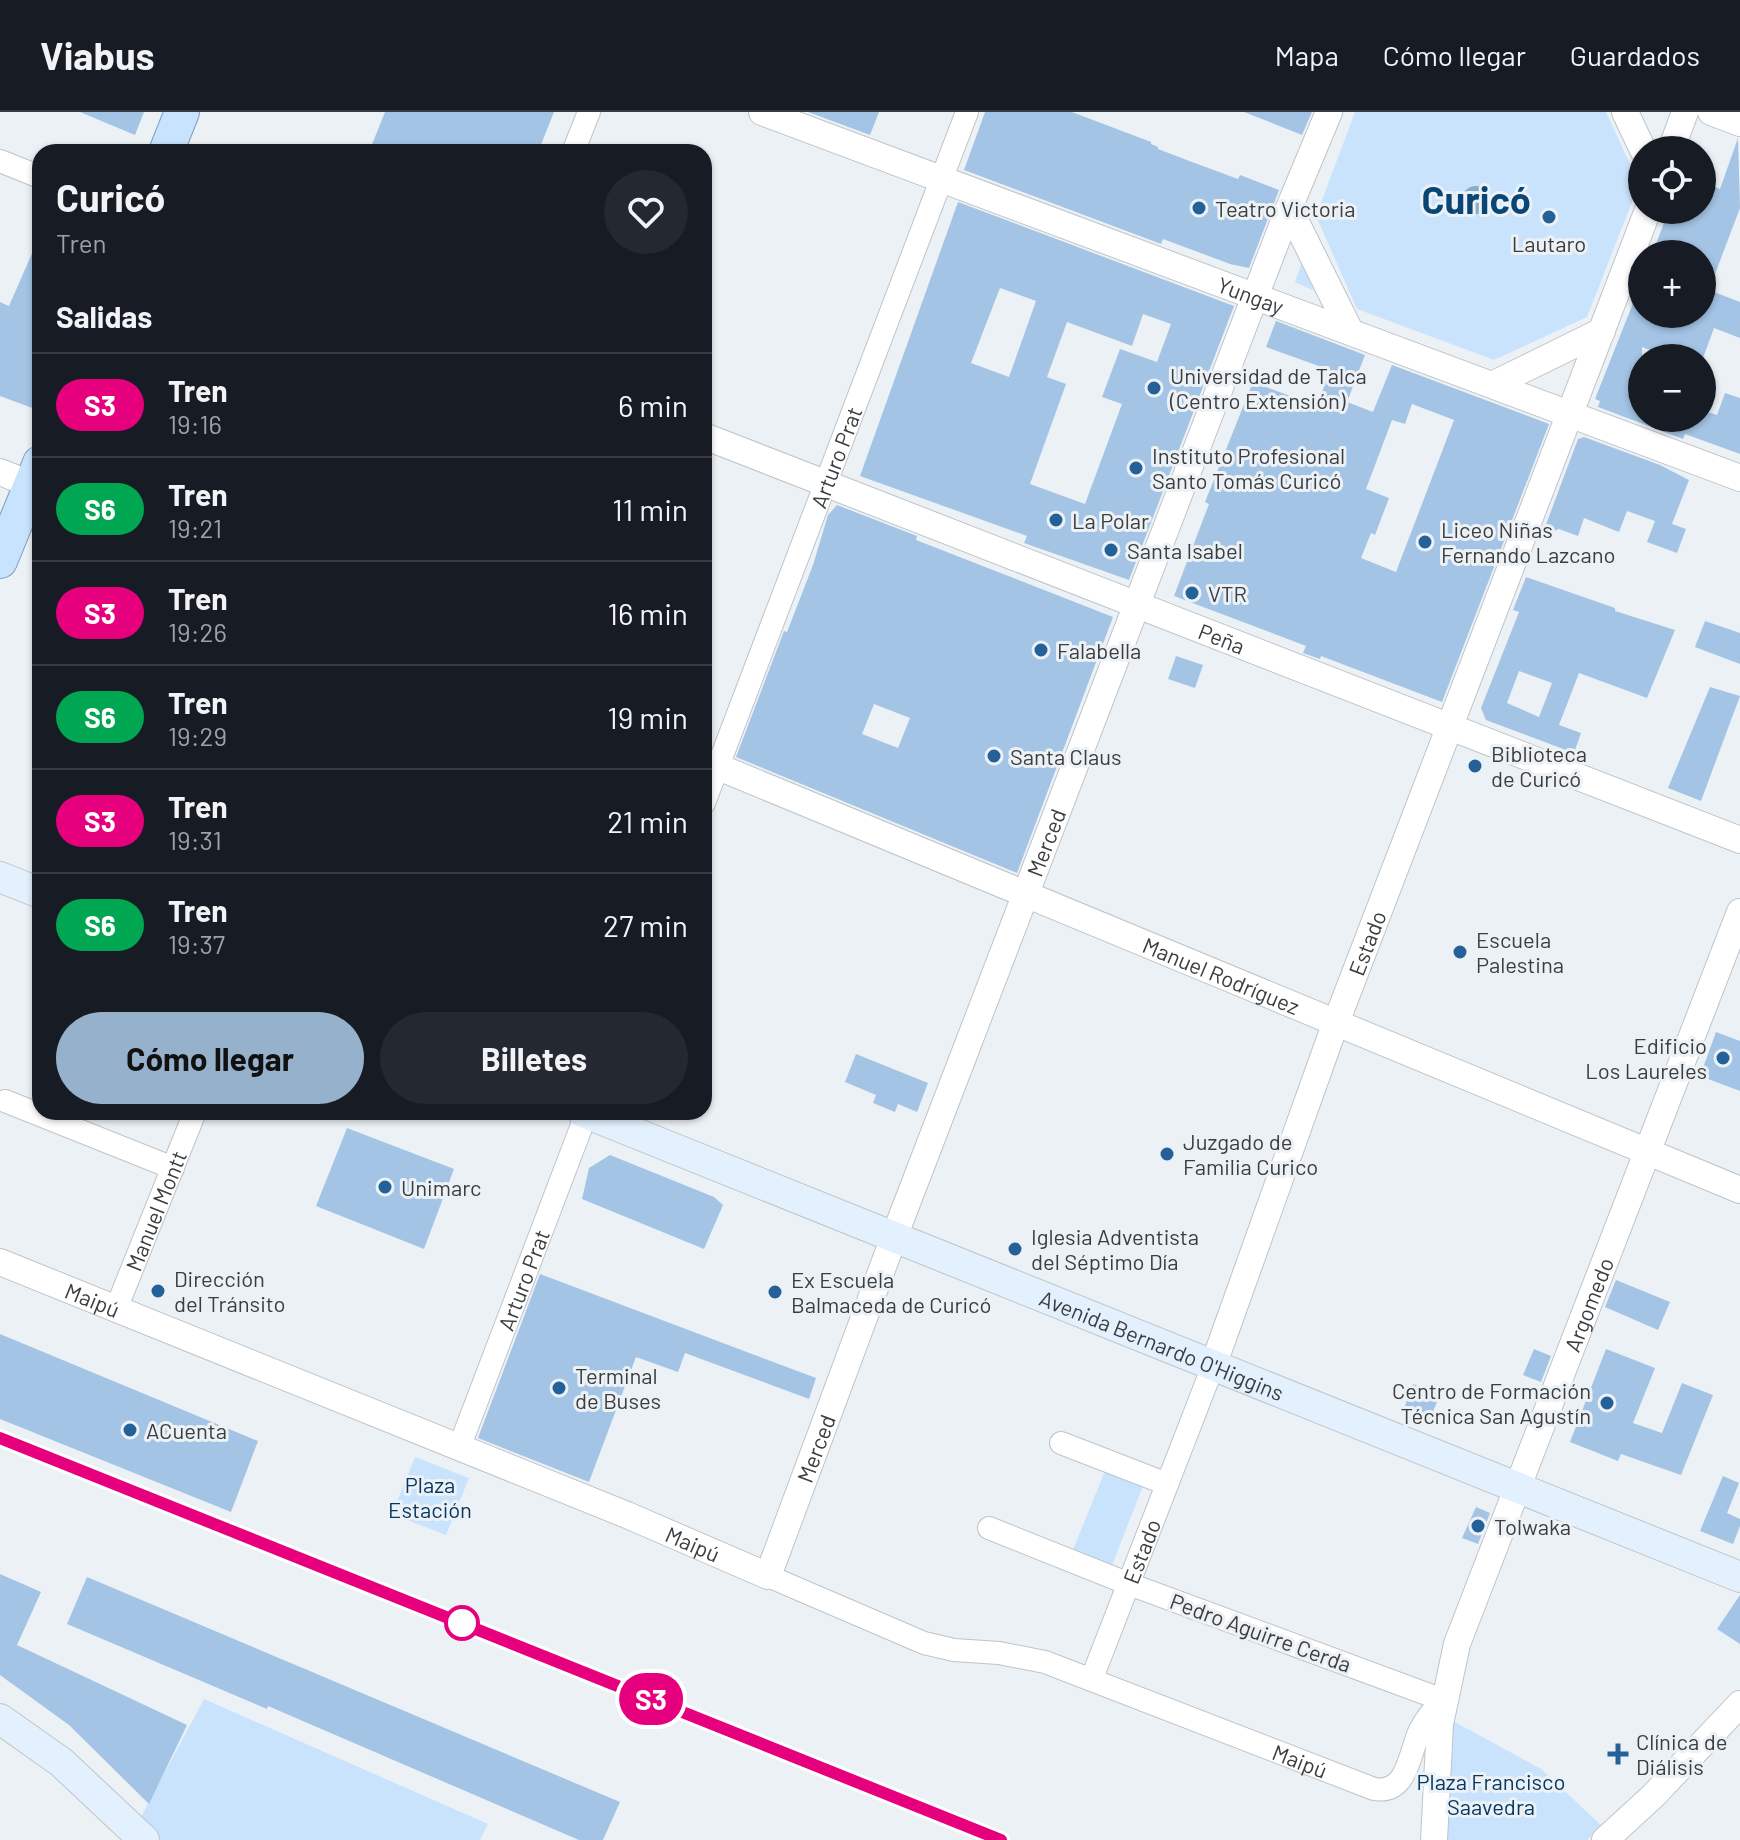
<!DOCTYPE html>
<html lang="es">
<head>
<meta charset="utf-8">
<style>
  body { margin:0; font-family:Barlow,sans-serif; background:#242831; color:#f1f3f6; height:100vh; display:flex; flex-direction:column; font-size:30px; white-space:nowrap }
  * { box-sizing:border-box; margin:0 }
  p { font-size:26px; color:#9ea1a6 }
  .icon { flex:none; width:44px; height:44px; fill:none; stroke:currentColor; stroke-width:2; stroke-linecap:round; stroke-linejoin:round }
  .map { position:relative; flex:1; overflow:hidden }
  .drawer { position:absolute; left:32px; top:32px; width:680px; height:976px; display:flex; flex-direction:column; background:#171b24; border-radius:24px; box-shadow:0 2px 6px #0004 }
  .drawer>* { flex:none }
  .badge { padding:0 16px; border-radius:26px; font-size:28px; line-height:52px }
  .buttons { position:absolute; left:1628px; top:24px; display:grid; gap:16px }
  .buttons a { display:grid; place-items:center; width:88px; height:88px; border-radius:50%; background:#171b24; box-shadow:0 2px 6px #0004; font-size:40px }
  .map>.badge { position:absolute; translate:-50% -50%; box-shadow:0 0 0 4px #fff }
  h2 { padding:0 24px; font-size:30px; line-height:72px }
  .round { display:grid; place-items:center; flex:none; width:84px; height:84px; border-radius:42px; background:#242831 }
  .overview { display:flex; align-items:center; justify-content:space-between; height:136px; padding:0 24px }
  h1 { font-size:38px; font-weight:700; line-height:60px }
  .cta { display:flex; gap:16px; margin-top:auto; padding:16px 24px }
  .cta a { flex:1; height:92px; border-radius:48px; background:#95b1cc; color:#111; font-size:32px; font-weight:700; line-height:92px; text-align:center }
  .cta a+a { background:#242831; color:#f1f3f6 }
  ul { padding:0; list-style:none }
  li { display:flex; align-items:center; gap:24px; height:104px; padding:0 24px; border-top:2px solid #363941 }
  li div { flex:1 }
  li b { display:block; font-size:30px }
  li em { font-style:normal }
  li .badge { min-width:88px; font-weight:700; text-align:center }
  header { display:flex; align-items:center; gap:48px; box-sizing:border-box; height:112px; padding:0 40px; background:#171b24; border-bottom:2px solid #363941 }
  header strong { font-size:38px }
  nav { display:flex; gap:44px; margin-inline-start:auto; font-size:28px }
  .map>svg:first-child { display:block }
  .green { fill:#cae3fd }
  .water { fill:#8baaca }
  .building { fill:#a4c4e5; fill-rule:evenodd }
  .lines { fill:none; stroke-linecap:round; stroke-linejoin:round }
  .minor-casing { stroke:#bfc4c9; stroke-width:24 }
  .tertiary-casing { stroke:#bfc4c9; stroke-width:28 }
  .secondary-casing { stroke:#bfc4c9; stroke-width:32 }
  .primary-casing { stroke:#7e9dba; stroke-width:36 }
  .minor { stroke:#fff; stroke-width:22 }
  .tertiary { stroke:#fff; stroke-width:26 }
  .secondary { stroke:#e3f1fe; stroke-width:30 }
  .primary { stroke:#c7e3fe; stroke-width:34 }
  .rail-casing { stroke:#96999d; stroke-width:8 }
  .rail { stroke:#ecf1f6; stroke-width:5; stroke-dasharray:15; stroke-linecap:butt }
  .line-casing { stroke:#fff; stroke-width:18 }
  .line { stroke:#e6007e; stroke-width:12 }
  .poi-dot { fill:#246198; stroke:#ecf1f6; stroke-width:3 }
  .stop-dot { fill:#fff; stroke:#e6007e; stroke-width:4 }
  .labels { text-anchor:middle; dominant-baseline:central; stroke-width:6; stroke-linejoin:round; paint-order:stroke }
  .poi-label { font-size:22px; fill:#3b3d3f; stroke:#ecf1f6; text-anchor:start }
  .street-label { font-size:22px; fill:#3b3d3f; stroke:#ecf1f6 }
  .park-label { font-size:22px; fill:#063962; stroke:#ecf1f6 }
  .town-label { font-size:38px; font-weight:bold; fill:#094676; stroke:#ecf1f6 }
</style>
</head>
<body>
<header>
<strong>Viabus</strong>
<nav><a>Mapa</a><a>Cómo llegar</a><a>Guardados</a></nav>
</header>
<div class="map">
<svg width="1740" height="1728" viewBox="0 0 1740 1728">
  <rect width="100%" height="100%" fill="#ecf1f6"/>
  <path class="green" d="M1355 0H1606L1639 72 1587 205 1494 248 1357 197 1316 104Z
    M1302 150 1313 177 1312 178 1295 170Z
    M415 1345 469 1366 446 1423 392 1402Z
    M1105 1359 1143 1374 1109 1461 1070 1445Z
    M204 1587 488 1712 480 1728H161L141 1705Z
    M1453 1609 1541 1657 1602 1714 1587 1728H1443Z"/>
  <path class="water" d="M1462 88a14 14 0 1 1 28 0a14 14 0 1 1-28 0Z"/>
  <path class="building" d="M80 0H144L135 23Z
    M385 0H554L538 40H369Z
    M808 0H879L870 23Z
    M985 0H1072L1151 30V32L1158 35V37L1192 50 1238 67 1240 63 1279 78 1249 156 1230 152 1163 127 1161 132 964 58Z
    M1244 0H1312L1302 23Z
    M1738 26 1740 96 1709 178 1740 190V226L1714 216 1703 246H1672L1642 235V306H1702V298L1717 303 1725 281 1740 286V342L1685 322 1683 327 1598 295 1600 289 1595 287 1641 171 1642 202H1702V142H1652L1669 98H1702V70L1720 77Z
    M958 90 1234 194 1129 468 1024 431 1027 424 860 364ZM1000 176 1036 189 1009 265 971 251ZM1143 202 1171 212 1157 250 1120 237 1102 285 1122 292 1085 392 1030 372 1066 272 1047 265 1067 210 1132 234Z
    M40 123V285L35 297 0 284V190L9 194Z
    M1276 209 1365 243 1347 290 1373 300 1392 253 1549 312 1442 590 1321 544 1320 547 1303 541 1306 534 1174 484 1209 392 1205 390 1253 270 1317 294 1330 258 1266 235ZM1412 292 1454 308 1396 460 1361 446 1371 421 1375 423 1389 386 1366 377 1392 308 1405 312Z
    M1584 325 1660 353 1689 368 1672 412 1686 417 1677 441 1647 430 1655 409 1627 399 1619 420 1584 406 1578 424 1559 417 1542 423 1578 327Z
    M837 393 917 424 916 428 1113 505 1017 761 736 645 784 519 787 520 813 453 828 403ZM874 592 910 606 898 636 862 622Z
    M1526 465 1615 496V499L1675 518 1647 586 1579 561 1559 613 1581 621 1574 641 1486 608 1481 596 1519 500 1513 498ZM1519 559 1552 571 1539 605 1507 591Z
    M1705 509 1740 521V552L1695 535Z
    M1176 544 1203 553 1195 576 1168 567Z
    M1710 575 1740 584 1701 689 1668 676Z
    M1716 920 1740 929V979L1700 964Z
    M856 942 928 971 917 1000 898 992 895 1000 873 991 876 983 845 970Z
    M347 1016 454 1057 424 1137 316 1094Z
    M610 1043 714 1085 723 1093 704 1137 582 1087 589 1056Z
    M540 1162 816 1266 809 1287 685 1241 678 1260 636 1245 589 1370 478 1326Z
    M1616 1168 1670 1190 1658 1218 1605 1195Z
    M0 1222 258 1329 231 1400 0 1307Z
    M1534 1237 1551 1244 1541 1270 1523 1263Z
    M1606 1237 1655 1256 1633 1311 1662 1321 1682 1271 1713 1283 1681 1363 1621 1342 1618 1349 1570 1330Z
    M1413 1272 1440 1282 1429 1310 1403 1299Z
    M1723 1364 1739 1371 1727 1401 1740 1407V1414L1733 1432 1700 1419Z
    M1476 1395 1490 1401 1478 1432 1462 1426Z
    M0 1462 41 1480 17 1533 187 1613 149 1692 69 1613 0 1563Z
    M87 1465 620 1690 603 1728H579L268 1594 267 1597 67 1512Z
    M1740 1483V1532L1717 1517Z"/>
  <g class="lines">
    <g class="minor-casing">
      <g id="minor">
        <path d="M573 40 589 0"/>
        <path d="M0 49 40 65"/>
        <path id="s1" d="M704 691 967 0"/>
        <path d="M5 989 173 1056"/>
        <path id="s2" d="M116 1197 195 1000"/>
        <path d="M1061 1331 1167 1372"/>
        <path id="s3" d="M459 1336 587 1000"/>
        <path id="s4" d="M768 1464 924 1531 954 1538 999 1541 1045 1550 1374 1677C1408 1683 1409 1641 1420 1618 1426 1606 1434 1597 1443 1588L1129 1472 989 1416"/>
        <path id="s5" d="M1092 1566 1213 1254"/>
      </g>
    </g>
    <g class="tertiary-casing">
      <g id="tertiary">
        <path id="s6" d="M762 0 1740 366"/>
        <path d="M1625 0 1643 38"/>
        <path d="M1711 0 1740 11"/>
        <path d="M1671 38 1685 0"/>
        <path d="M1289 96 1350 219"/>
        <path d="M1494 272 1602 219"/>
        <path id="s7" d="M704 324 1740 728"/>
        <path d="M0 360 40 376"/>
        <path id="s8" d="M704 649 1740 1078"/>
        <path id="s9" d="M0 1150 627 1403 768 1464 894 1125 1289 96 1329 0"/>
        <path id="s10" d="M1213 1254 1332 921 1648 98"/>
        <path id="s11" d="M1434 1728 1440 1612 1457 1532 1740 800"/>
        <path d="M1605 1728 1653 1684 1740 1592"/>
      </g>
    </g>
    <g class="secondary-casing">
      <g id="secondary">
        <path d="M0 765 40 781"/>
        <path id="s12" d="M583 1000 1740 1465"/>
        <path d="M0 1607 61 1650 144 1728"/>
      </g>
    </g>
    <g class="primary-casing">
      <path id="primary" d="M166 40 182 0
        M0 449 40 351"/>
    </g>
    <use href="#minor" class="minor"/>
    <use href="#tertiary" class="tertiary"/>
    <use href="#secondary" class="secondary"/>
    <use href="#primary" class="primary"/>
    <g class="rail-casing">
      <path id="rail" d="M0 1326 1001 1728"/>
    </g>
    <use href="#rail" class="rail"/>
  </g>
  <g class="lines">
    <g class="line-casing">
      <path id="line" d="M0 1326 1001 1728"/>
    </g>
    <use href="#line" class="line"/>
  </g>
  <g class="poi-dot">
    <circle cx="1199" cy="96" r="8"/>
    <circle cx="1549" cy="105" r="8"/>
    <circle cx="1154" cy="276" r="8"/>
    <circle cx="1136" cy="356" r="8"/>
    <circle cx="1056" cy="408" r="8"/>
    <circle cx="1425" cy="430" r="8"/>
    <circle cx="1111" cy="438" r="8"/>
    <circle cx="1192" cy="481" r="8"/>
    <circle cx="1041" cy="538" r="8"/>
    <circle cx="994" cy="644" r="8"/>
    <circle cx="1475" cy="654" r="8"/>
    <circle cx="1460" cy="840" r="8"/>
    <circle cx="1723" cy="946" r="8"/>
    <circle cx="1167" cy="1042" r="8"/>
    <circle cx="385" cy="1075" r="8"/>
    <circle cx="1015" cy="1137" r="8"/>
    <circle cx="158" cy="1179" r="8"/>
    <circle cx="775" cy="1180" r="8"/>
    <circle cx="559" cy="1276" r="8"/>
    <circle cx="1607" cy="1291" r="8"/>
    <circle cx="130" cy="1318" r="8"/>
    <circle cx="1478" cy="1414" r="8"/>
    <path d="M1614 1630h8v8h8v8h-8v8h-8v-8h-8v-8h8z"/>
  </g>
  <circle class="stop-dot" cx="462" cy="1511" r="16"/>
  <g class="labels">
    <g class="poi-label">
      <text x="1215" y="96">Teatro Victoria</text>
      <text x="1549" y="131" text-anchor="middle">Lautaro</text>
      <text x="1170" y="263">Universidad de Talca<tspan x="1170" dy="25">(Centro Extensión)</tspan></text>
      <text x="1152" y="343">Instituto Profesional<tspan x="1152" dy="25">Santo Tomás Curicó</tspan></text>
      <text x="1072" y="408">La Polar</text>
      <text x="1441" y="417">Liceo Niñas<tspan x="1441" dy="25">Fernando Lazcano</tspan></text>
      <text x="1127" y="438">Santa Isabel</text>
      <text x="1208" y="481">VTR</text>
      <text x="1057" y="538">Falabella</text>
      <text x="1491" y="641">Biblioteca<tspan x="1491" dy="25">de Curicó</tspan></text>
      <text x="1010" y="644">Santa Claus</text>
      <text x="1476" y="827">Escuela<tspan x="1476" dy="25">Palestina</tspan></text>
      <text x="1707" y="933" text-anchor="end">Edificio<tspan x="1707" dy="25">Los Laureles</tspan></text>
      <text x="1183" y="1029">Juzgado de<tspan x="1183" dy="25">Familia Curico</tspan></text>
      <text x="401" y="1075">Unimarc</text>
      <text x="1031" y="1124">Iglesia Adventista<tspan x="1031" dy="25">del Séptimo Día</tspan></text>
      <text x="174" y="1166">Dirección<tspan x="174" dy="25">del Tránsito</tspan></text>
      <text x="791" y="1167">Ex Escuela<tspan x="791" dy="25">Balmaceda de Curicó</tspan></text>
      <text x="575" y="1263">Terminal<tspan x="575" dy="25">de Buses</tspan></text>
      <text x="1591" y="1278" text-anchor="end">Centro de Formación<tspan x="1591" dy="25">Técnica San Agustín</tspan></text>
      <text x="146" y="1318">ACuenta</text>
      <text x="1494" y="1414">Tolwaka</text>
      <text x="1636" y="1629">Clínica de<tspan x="1636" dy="25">Diálisis</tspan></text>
    </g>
    <g class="street-label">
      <text stroke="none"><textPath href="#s6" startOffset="522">Yungay</textPath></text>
      <text stroke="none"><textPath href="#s1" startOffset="370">Arturo Prat</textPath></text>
      <text stroke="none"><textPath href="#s7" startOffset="556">Peña</textPath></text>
      <text stroke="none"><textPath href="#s9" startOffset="1614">Merced</textPath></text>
      <text stroke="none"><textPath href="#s10" startOffset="450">Estado</textPath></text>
      <text stroke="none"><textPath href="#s8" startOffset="560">Manuel Rodríguez</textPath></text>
      <text stroke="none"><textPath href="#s2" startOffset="106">Manuel Montt</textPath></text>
      <text stroke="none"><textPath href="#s3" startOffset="180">Arturo Prat</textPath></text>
      <text stroke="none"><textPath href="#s9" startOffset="100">Maipú</textPath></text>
      <text stroke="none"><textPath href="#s11" startOffset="562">Argomedo</textPath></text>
      <text stroke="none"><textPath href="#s12" startOffset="624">Avenida Bernardo O'Higgins</textPath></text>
      <text stroke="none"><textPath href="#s9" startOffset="966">Merced</textPath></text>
      <text stroke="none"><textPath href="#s9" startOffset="748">Maipú</textPath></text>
      <text stroke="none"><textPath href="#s5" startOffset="136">Estado</textPath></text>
      <text transform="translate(1261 1520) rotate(20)">Pedro Aguirre Cerda</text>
      <text stroke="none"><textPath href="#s4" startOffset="566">Maipú</textPath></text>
    </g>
    <g class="park-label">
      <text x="430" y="1372">Plaza<tspan x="430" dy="25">Estación</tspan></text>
      <text x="1491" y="1669">Plaza Francisco<tspan x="1491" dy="25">Saavedra</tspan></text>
    </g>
    <g class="town-label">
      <text x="1476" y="87">Curicó</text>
    </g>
  </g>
</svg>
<div class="buttons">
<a><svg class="icon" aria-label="locate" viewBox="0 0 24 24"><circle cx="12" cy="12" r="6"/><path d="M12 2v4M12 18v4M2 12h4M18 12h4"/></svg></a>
<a>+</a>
<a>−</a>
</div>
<b class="badge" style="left:651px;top:1587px;background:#e6007e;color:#fff">S3</b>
<section class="drawer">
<div class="overview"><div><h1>Curicó</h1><p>Tren</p></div><a class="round"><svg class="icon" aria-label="heart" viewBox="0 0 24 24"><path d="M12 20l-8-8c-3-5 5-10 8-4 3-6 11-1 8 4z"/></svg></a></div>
<h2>Salidas</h2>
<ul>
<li><span class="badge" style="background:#e6007e;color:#fff">S3</span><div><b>Tren</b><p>19:16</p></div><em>6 min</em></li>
<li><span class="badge" style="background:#00a651;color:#fff">S6</span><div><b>Tren</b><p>19:21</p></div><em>11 min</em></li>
<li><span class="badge" style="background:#e6007e;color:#fff">S3</span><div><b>Tren</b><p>19:26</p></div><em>16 min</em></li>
<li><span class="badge" style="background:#00a651;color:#fff">S6</span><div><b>Tren</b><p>19:29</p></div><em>19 min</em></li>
<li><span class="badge" style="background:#e6007e;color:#fff">S3</span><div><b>Tren</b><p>19:31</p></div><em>21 min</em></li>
<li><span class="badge" style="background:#00a651;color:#fff">S6</span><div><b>Tren</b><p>19:37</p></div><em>27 min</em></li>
</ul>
<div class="cta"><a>Cómo llegar</a><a>Billetes</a></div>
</section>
</div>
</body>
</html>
